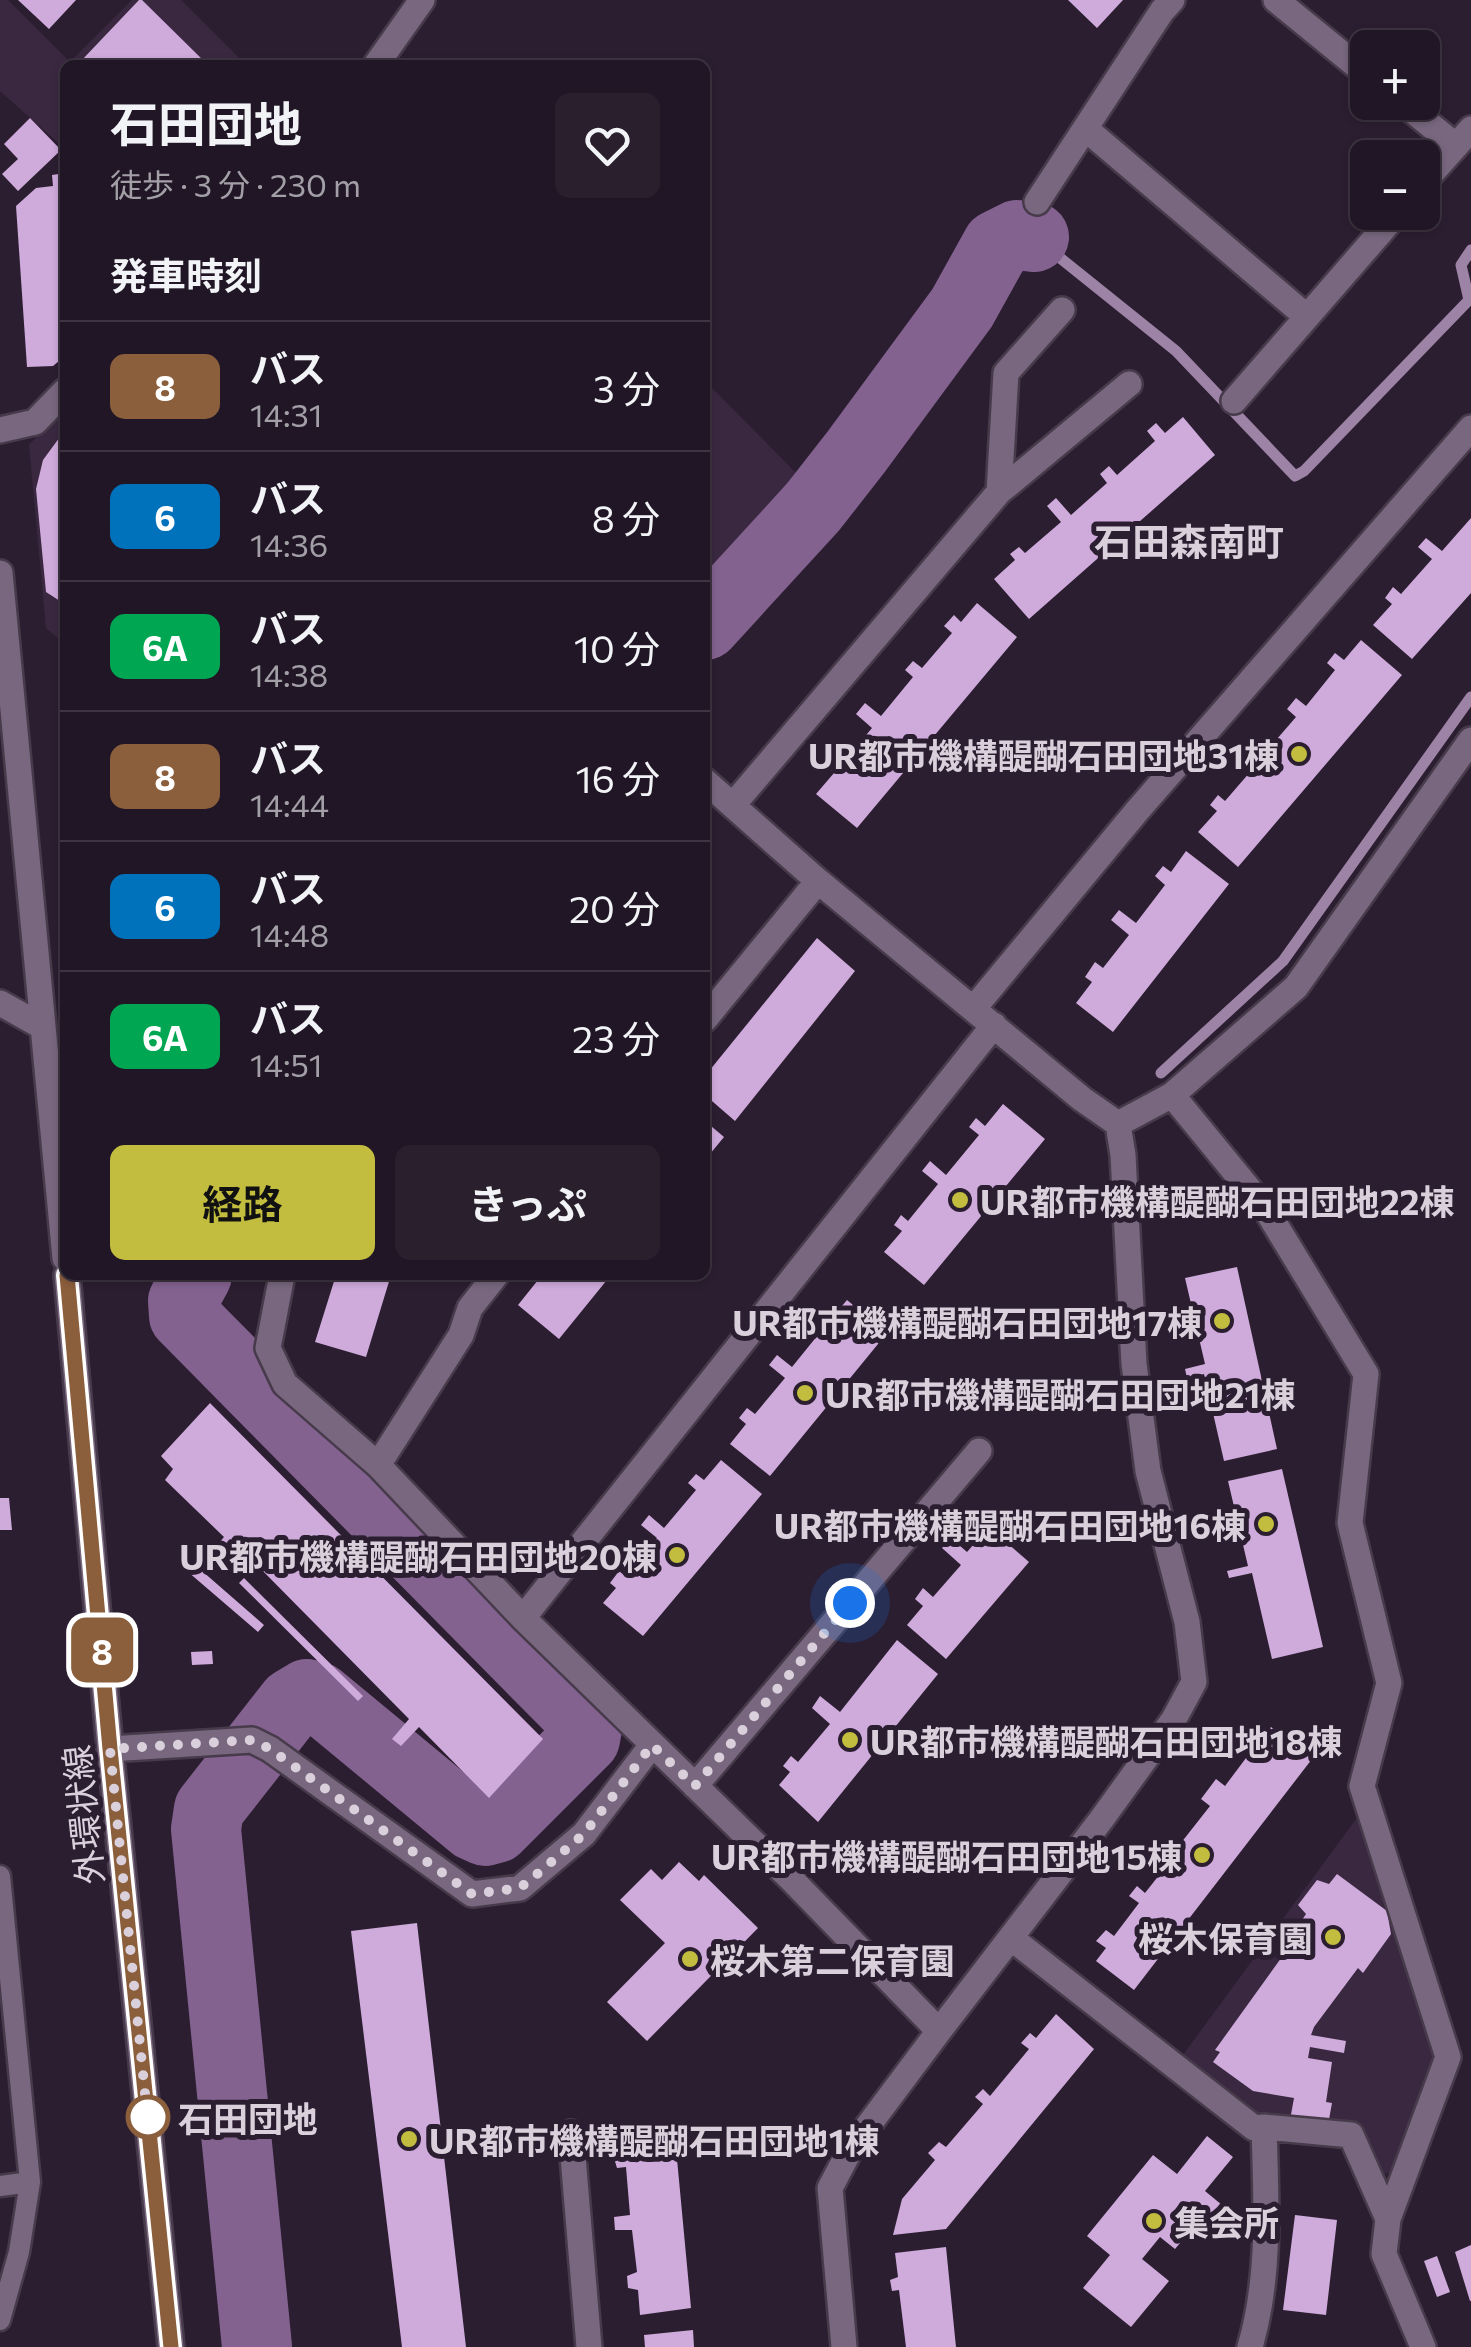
<!DOCTYPE html>
<html lang="ja">
<head>
<meta charset="utf-8">
<style>
  body { margin:0; font-family:Commissioner,"Noto Sans JP",sans-serif; background:#291f2d; color:#f1f3f6; height:100vh; display:flex; flex-direction:column; font-size:38px; white-space:nowrap }
  * { box-sizing:border-box; margin:0 }
  p { font-size:32px; color:#a29fa7 }
  .icon { flex:none; width:55px; height:55px; fill:none; stroke:currentColor; stroke-width:2; stroke-linecap:round; stroke-linejoin:round }
  .map { position:relative; flex:1; overflow:hidden }
  .drawer { position:absolute; left:60px; top:60px; width:650px; height:1220px; display:flex; flex-direction:column; background:#211625; border-radius:15px; box-shadow:0 2px 8px #0004,0 0 0 2px #3e3542 }
  .drawer>* { flex:none }
  .badge { padding:0 20px; border-radius:15px; font-size:35px; line-height:65px }
  .fabs { position:absolute; left:1350px; top:30px; display:grid; gap:20px }
  .fabs a { display:grid; place-items:center; width:90px; height:90px; border-radius:15px; background:#211625; box-shadow:0 2px 8px #0004,0 0 0 2px #3e3542; font-size:50px }
  .you { position:absolute; width:50px; height:50px; margin:-25px; border:8px solid #fff; border-radius:50%; background:#1a73e8; box-shadow:0 0 0 15px #1a73e833 }
  .map>.badge { position:absolute; translate:-50% -50%; box-shadow:0 0 0 5px #fff }
  h2 { padding:0 50px; font-size:38px; line-height:90px }
  .round { display:grid; place-items:center; flex:none; width:105px; height:105px; border-radius:15px; background:#291f2d }
  .summary { display:flex; align-items:center; justify-content:space-between; height:170px; padding:0 50px }
  h1 { font-size:48px; font-weight:700; line-height:75px }
  .button { display:flex; gap:20px; margin-top:auto; padding:20px 50px }
  .button a { flex:1; height:115px; border-radius:15px; background:#c2bd3f; color:#111; font-size:40px; font-weight:700; line-height:115px; text-align:center }
  .button a+a { background:#291f2d; color:#f1f3f6 }
  ul { padding:0; list-style:none }
  li { display:flex; align-items:center; gap:30px; height:130px; padding:0 50px; border-top:2px solid #3e3542 }
  li div { flex:1 }
  li b { display:block; font-size:38px }
  li em { font-style:normal }
  li .badge { min-width:110px; font-weight:700; text-align:center }
  .map>svg:first-child { display:block }
  .built { fill:#3a2840 }
  .lines { fill:none; stroke-linecap:round; stroke-linejoin:round }
  .stream { stroke:#9d83a6; stroke-width:11 }
  .river { stroke:#83628f; stroke-width:70 }
  .building { fill:#cfabdc }
  .service-casing { stroke:#473b4b; stroke-width:25 }
  .minor-casing { stroke:#473b4b; stroke-width:30 }
  .tertiary-casing { stroke:#473b4b; stroke-width:30 }
  .service { stroke:#78677e; stroke-width:20 }
  .minor { stroke:#78677e; stroke-width:25 }
  .tertiary { stroke:#78677e; stroke-width:25 }
  .line-casing { stroke:#fff; stroke-width:22 }
  .line { stroke:#8b5e3c; stroke-width:15 }
  .walk { stroke:#d9d0dc; stroke-width:10; stroke-dasharray:0 18 }
  .poi-dot { fill:#c2bd3f; stroke:#2c1e31; stroke-width:4 }
  .stop-dot { fill:#fff; stroke:#8b5e3c; stroke-width:5 }
  .labels { text-anchor:middle; dominant-baseline:central; stroke-width:10; stroke-linejoin:round; paint-order:stroke }
  .poi-label { font-size:35px; font-weight:bold; fill:#d9d0dc; stroke:#2c1e31; text-anchor:end }
  .street-label { font-size:35px; fill:#d9d0dc; stroke:#2c1e31 }
  .stop-label { font-size:35px; font-weight:bold; fill:#d9d0dc; stroke:#2c1e31; text-anchor:start }
  .neighbourhood-label { font-size:38px; font-weight:bold; fill:#d9d0dc; stroke:#2c1e31 }
</style>
</head>
<body>
<div class="map">
<svg width="1471" height="2347" viewBox="0 0 1471 2347">
  <rect width="100%" height="100%" fill="#2c1e31"/>
  <path class="built" d="M0 0H8L70 62 132 0H181L246 65H65V149L0 91Z
    M705 381 807 484 705 594Z
    M65 405V644L46 628 29 445Z
    M1359 1815 1438 2062 1399 2173 1379 2174 1361 2132 1260 2122 1180 2059Z"/>
  <g class="lines">
    <path class="stream" d="M1034 237 1176 351 1295 476 1304 471 1469 300 1461 265 1471 250
      M1161 1073 1283 961 1471 697"/>
    <path class="river" d="M705 625 813 507 856 452 962 308 997 245 1017 235 1034 237
      M197 1275 183 1301 184 1316 582 1719 587 1728 585 1739 496 1828 485 1831 474 1826 318 1697 307 1694 292 1703 209 1809 206 1829 257 2347"/>
  </g>
  <path class="building" d="M18 0H76L49 29Z
    M139 0H142L208 65H84L80 62Z
    M1068 0H1123L1097 28Z
    M30 118 61 150 18 191 2 174 18 159 4 144Z
    M65 173V356L53 366 27 367 16 206 36 188 53 186 52 175Z
    M1183 417 1215 455 1029 619 994 579 1015 560 1010 554 1019 547 1025 553 1061 522 1047 506 1056 498 1071 515 1107 483 1100 474 1109 466 1117 475 1155 441 1147 431 1156 423 1165 433Z
    M65 430V602L63 603 46 592 36 489 43 460Z
    M1471 518V593L1412 659 1373 625 1392 604 1385 598 1393 587 1401 594 1432 559 1418 547 1426 538 1442 551Z
    M977 603 1017 637 857 828 816 794 834 773 825 765 834 755 843 763 872 728 856 714 865 703 881 716 913 677 905 670 913 661 922 668 952 633 944 626 954 615 961 622Z
    M1361 640 1402 675 1238 867 1198 832 1217 811 1210 805 1218 795 1225 801 1257 764 1243 752 1249 744 1263 755 1296 717 1287 709 1296 698 1306 706 1335 670 1327 663 1335 653 1344 660Z
    M1186 851 1229 884 1113 1032 1076 1003 1092 982 1085 977 1095 962 1103 968 1129 935 1111 920 1119 910 1136 923 1165 885 1155 876 1163 866 1171 872Z
    M817 938 855 971 735 1121 705 1095V1076Z
    M1003 1104 1045 1139 924 1285 884 1252 902 1231 894 1225 901 1215 908 1221 938 1184 922 1171 930 1161 946 1175 979 1135 969 1127 976 1118 985 1126Z
    M705 1121 724 1137 705 1160Z
    M1237 1267 1277 1449 1224 1461 1204 1374 1187 1378 1185 1369 1205 1364 1185 1278Z
    M336 1275H391L366 1357 315 1342Z
    M542 1275H611L559 1339 518 1305Z
    M847 1300 887 1333 770 1476 730 1444 746 1424 739 1418 747 1408 755 1414 785 1378 769 1365 777 1355 792 1367 822 1330 815 1324 823 1314 831 1319Z
    M210 1403 543 1739 489 1798 419 1727 401 1746 392 1739 409 1719 248 1556 237 1570 213 1550 224 1537 165 1480 173 1469 161 1456Z
    M721 1460 762 1494 643 1636 603 1603 616 1588 610 1583 619 1571 625 1576 657 1538 641 1525 649 1515 664 1528 696 1490 688 1483 696 1474 704 1480Z
    M1282 1469 1323 1647 1272 1659 1252 1573 1229 1578 1227 1571 1248 1566 1228 1481Z
    M0 1498H9L12 1530H0Z
    M989 1527 1029 1562 946 1659 907 1625 923 1606 915 1599 923 1588 933 1597 961 1565 942 1548 951 1538 967 1552Z
    M194 1564 264 1625 258 1632 187 1571Z
    M244 1578 363 1696 358 1701 239 1583Z
    M897 1640 938 1674 818 1822 779 1785 790 1772 783 1766 791 1756 798 1762 830 1724 812 1708 820 1696 840 1712Z
    M212 1651 213 1664 192 1665 191 1652Z
    M1271 1727 1312 1759 1134 1990 1096 1961 1106 1948 1096 1941 1106 1930 1114 1936 1139 1903 1129 1896 1137 1886 1145 1893 1171 1860 1160 1851 1168 1840 1177 1848 1210 1806 1201 1799 1216 1779 1225 1786 1249 1754 1240 1747 1248 1737 1257 1745Z
    M679 1862 699 1881 704 1875 758 1928 647 2041 607 2002 665 1943 620 1900 651 1869 662 1880Z
    M1337 1874 1387 1911 1391 1934 1363 1973 1358 1968 1314 2027 1311 2035 1346 2041 1344 2053 1310 2047 1308 2058 1332 2062 1326 2102 1332 2103 1328 2125 1290 2120 1294 2098 1253 2091 1213 2062 1220 2052 1215 2050 1302 1929 1307 1933 1311 1926 1302 1920 1306 1914 1298 1905 1317 1880 1329 1884Z
    M417 1923 466 2347H402L351 1931Z
    M1056 2014 1094 2049 946 2229 893 2235 902 2199 935 2160 928 2153 939 2142 946 2147 983 2104 975 2097 983 2089 990 2096 1029 2049 1021 2043 1030 2033 1036 2038Z
    M674 2127 691 2308 640 2315 638 2290 628 2288 627 2276 637 2272 632 2230H615L614 2217 630 2215 626 2167 617 2168 613 2155 625 2151 623 2133Z
    M1207 2136 1233 2157 1205 2191 1222 2205 1192 2241 1186 2236 1175 2249 1160 2237 1142 2259 1169 2281 1131 2327 1083 2288 1110 2255 1087 2236 1153 2155 1177 2174Z
    M1295 2215 1337 2220 1326 2315 1283 2310Z
    M1471 2245V2301H1470L1455 2252Z
    M946 2247 956 2347H906L899 2290 892 2291 890 2280 898 2277 895 2253Z
    M1437 2256 1450 2292 1437 2297 1424 2261Z
    M693 2330 694 2347H645L644 2335Z"/>
  <g class="lines">
    <g class="service-casing">
      <path id="service" d="M0 1876 30 2182 0 2186
        M0 2320 19 2252 30 2182"/>
    </g>
    <g class="minor-casing">
      <path id="minor" d="M1276 0 1368 75
        M376 65 422 0
        M1402 102 1456 146
        M1086 129 1307 317
        M1422 184 1471 129
        M1037 202 1162 11 1172 0
        M1234 401 1398 212
        M0 430 35 422 65 391
        M999 492 1129 384
        M733 805 999 492 1006 373 1062 310
        M974 1008 1137 811 1471 428
        M705 1019 818 881
        M1118 1124 1172 1095
        M282 1275 268 1348 285 1384 378 1465 523 1618 791 1879 939 2031 1101 1820 1174 1719 1194 1682 1187 1622 1148 1471 1134 1364 1123 1155 1118 1124 1082 1099 818 881 705 781
        M378 1465 461 1335 470 1308 496 1275
        M523 1618 994 1025
        M110 1749 252 1740 270 1749 472 1894 520 1888 584 1834 652 1745
        M695 1786 979 1451
        M1011 1938 1254 2128 1264 2127C1266 2201 1271 2275 1250 2347
        M1264 2127 1351 2135 1388 2219
        M571 2133 589 2347
        M844 2347 830 2188 850 2150 939 2031
        M1423 2347 1384 2254 1388 2219 1448 2057 1362 1786 1389 1683 1350 1523 1366 1374 1267 1211 1172 1095 1296 987 1471 740"/>
    </g>
    <g class="tertiary-casing">
      <path id="tertiary" d="M0 573 65 1258
        M0 1003 43 1027
        M67 1275 110 1749 171 2347"/>
    </g>
    <use href="#service" class="service"/>
    <use href="#minor" class="minor"/>
    <use href="#tertiary" class="tertiary"/>
  </g>
  <g class="lines">
    <g class="line-casing">
      <path id="line" d="M67 1275 110 1749 171 2347"/>
    </g>
    <use href="#line" class="line"/>
    <path class="walk" d="M148 2117V2123L110 1749 252 1740 270 1749 472 1894 520 1888 542 1870 584 1834 652 1745 695 1786 850 1603"/>
  </g>
  <g class="poi-dot">
    <circle cx="1299" cy="754" r="10"/>
    <circle cx="960" cy="1200" r="10"/>
    <circle cx="1222" cy="1321" r="10"/>
    <circle cx="805" cy="1393" r="10"/>
    <circle cx="1266" cy="1524" r="10"/>
    <circle cx="677" cy="1555" r="10"/>
    <circle cx="850" cy="1740" r="10"/>
    <circle cx="1202" cy="1855" r="10"/>
    <circle cx="1333" cy="1937" r="10"/>
    <circle cx="690" cy="1959" r="10"/>
    <circle cx="409" cy="2139" r="10"/>
    <circle cx="1154" cy="2221" r="10"/>
  </g>
  <circle class="stop-dot" cx="148" cy="2117" r="20"/>
  <g class="labels">
    <g class="poi-label">
      <text x="1279" y="754">UR都市機構醍醐石田団地31棟</text>
      <text x="980" y="1200" text-anchor="start">UR都市機構醍醐石田団地22棟</text>
      <text x="1202" y="1321">UR都市機構醍醐石田団地17棟</text>
      <text x="825" y="1393" text-anchor="start">UR都市機構醍醐石田団地21棟</text>
      <text x="1246" y="1524">UR都市機構醍醐石田団地16棟</text>
      <text x="657" y="1555">UR都市機構醍醐石田団地20棟</text>
      <text x="870" y="1740" text-anchor="start">UR都市機構醍醐石田団地18棟</text>
      <text x="1182" y="1855">UR都市機構醍醐石田団地15棟</text>
      <text x="1313" y="1937">桜木保育園</text>
      <text x="710" y="1959" text-anchor="start">桜木第二保育園</text>
      <text x="429" y="2139" text-anchor="start">UR都市機構醍醐石田団地1棟</text>
      <text x="1174" y="2221" text-anchor="start">集会所</text>
    </g>
    <g class="street-label">
      <text transform="translate(82 1815) rotate(-96)">外環状線</text>
    </g>
    <g class="stop-label">
      <text x="178" y="2117">石田団地</text>
    </g>
    <g class="neighbourhood-label">
      <text x="1189" y="540">石田森南町</text>
    </g>
  </g>
</svg>
<div class="fabs">
<a>+</a>
<a>−</a>
</div>
<div class="you" style="left:850px;top:1603px"></div>
<b class="badge" style="left:102px;top:1650px;background:#8b5e3c;color:#fff">8</b>
<section class="drawer">
<div class="summary"><div><h1>石田団地</h1><p>徒歩 · 3 分 · 230 m</p></div><a class="round"><svg class="icon" aria-label="heart" viewBox="0 0 24 24"><path d="M12 20l-8-8c-3-5 5-10 8-4 3-6 11-1 8 4z"/></svg></a></div>
<h2>発車時刻</h2>
<ul>
<li><span class="badge" style="background:#8b5e3c;color:#fff">8</span><div><b>バス</b><p>14:31</p></div><em>3 分</em></li>
<li><span class="badge" style="background:#0072bc;color:#fff">6</span><div><b>バス</b><p>14:36</p></div><em>8 分</em></li>
<li><span class="badge" style="background:#00a651;color:#fff">6A</span><div><b>バス</b><p>14:38</p></div><em>10 分</em></li>
<li><span class="badge" style="background:#8b5e3c;color:#fff">8</span><div><b>バス</b><p>14:44</p></div><em>16 分</em></li>
<li><span class="badge" style="background:#0072bc;color:#fff">6</span><div><b>バス</b><p>14:48</p></div><em>20 分</em></li>
<li><span class="badge" style="background:#00a651;color:#fff">6A</span><div><b>バス</b><p>14:51</p></div><em>23 分</em></li>
</ul>
<div class="button"><a>経路</a><a>きっぷ</a></div>
</section>
</div>
</body>
</html>
